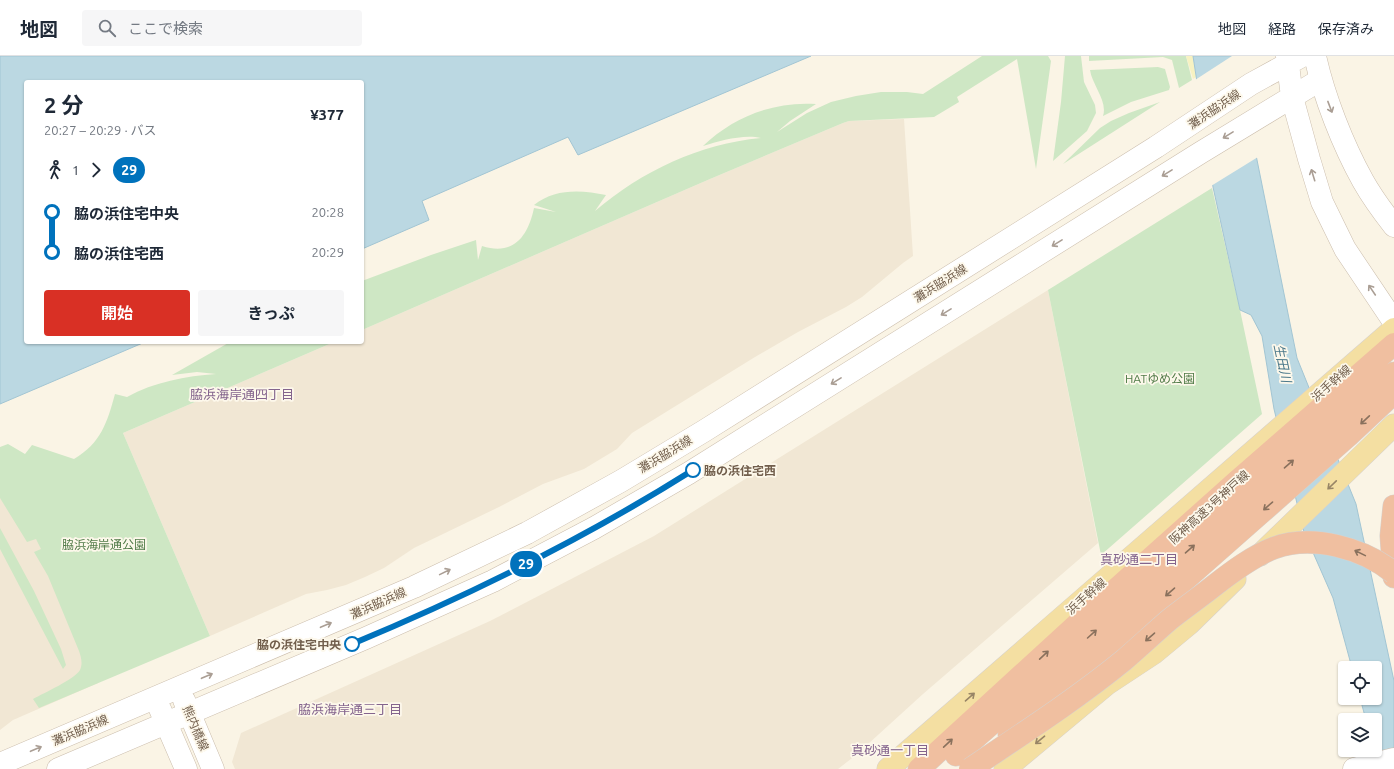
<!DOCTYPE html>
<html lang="ja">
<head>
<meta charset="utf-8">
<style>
  body { margin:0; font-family:Ubuntu,"Noto Sans JP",sans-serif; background:#f6f6f7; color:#1f2937; height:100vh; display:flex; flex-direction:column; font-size:15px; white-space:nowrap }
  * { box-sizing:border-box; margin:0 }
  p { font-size:13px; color:#747a83 }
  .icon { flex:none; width:22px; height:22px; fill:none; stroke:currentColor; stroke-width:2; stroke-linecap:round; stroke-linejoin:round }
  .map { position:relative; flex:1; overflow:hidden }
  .side { position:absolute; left:24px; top:24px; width:340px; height:264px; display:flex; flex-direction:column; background:#fff; border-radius:4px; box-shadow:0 1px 3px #0004 }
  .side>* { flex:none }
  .badge { padding:0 8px; border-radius:13px; font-size:14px; line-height:26px }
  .tools { position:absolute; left:1338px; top:605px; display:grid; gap:8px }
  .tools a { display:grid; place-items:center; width:44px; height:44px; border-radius:4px; background:#fff; box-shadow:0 1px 3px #0004; font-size:20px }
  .map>.badge { position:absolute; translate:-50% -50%; box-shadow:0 0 0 2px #fff }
  .legs { display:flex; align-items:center; gap:6px; height:44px; padding:0 20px; font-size:13px }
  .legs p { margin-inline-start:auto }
  .headline { display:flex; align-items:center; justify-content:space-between; height:68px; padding:0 20px }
  h1 { font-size:22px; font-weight:700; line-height:30px }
  .cta { display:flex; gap:8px; margin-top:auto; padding:8px 20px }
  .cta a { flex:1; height:46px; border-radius:4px; background:#d93025; color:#fff; font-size:16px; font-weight:700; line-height:46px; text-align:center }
  .cta a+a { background:#f6f6f7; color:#1f2937 }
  ul { padding:0 20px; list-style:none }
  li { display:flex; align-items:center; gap:14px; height:40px; font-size:15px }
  li i { display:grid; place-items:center; width:6px; height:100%; margin:0 5px; background:currentColor }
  li i::after { content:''; width:10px; height:10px; margin:-5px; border:3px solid; border-radius:50%; background:#fff }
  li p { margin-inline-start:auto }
  li:first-child i { background:linear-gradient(#0000 50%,currentColor 0) }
  li:last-child i { background:linear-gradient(currentColor 50%,#0000 0) }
  header { display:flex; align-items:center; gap:24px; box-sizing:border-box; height:56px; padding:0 20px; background:#fff; border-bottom:1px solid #e0e1e3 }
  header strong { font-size:19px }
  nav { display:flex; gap:22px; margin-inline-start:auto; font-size:14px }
  .search { width:280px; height:36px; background:#f6f6f7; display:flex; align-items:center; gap:10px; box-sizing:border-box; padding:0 14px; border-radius:4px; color:#747a83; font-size:15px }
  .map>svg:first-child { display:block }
  .residential { fill:#f1e7d4 }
  .green { fill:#cee7c4 }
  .sand { fill:#f7f2c2 }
  .water { fill:#bbd8e2; stroke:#a2c5d3 }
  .pier { fill:#faf4e5 }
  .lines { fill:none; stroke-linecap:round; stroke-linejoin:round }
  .tertiary-casing { stroke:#cbbdac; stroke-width:23 }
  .primary-casing { stroke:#d7d2cd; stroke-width:23 }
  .motorway-casing { stroke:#d7d2cd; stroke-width:23 }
  .tertiary { stroke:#fff; stroke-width:22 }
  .primary { stroke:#f4dfa2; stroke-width:22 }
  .motorway { stroke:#f0bfa0; stroke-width:22 }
  .motorway-bridge-casing { stroke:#d7d2cd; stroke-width:23; stroke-linecap:butt }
  .motorway-bridge { stroke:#f0bfa0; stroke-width:22 }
  .oneway { stroke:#aa9e94 }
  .oneway2 { stroke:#8a715d }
  .oneway3 { stroke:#988566 }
  .line-1-casing { stroke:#fff; stroke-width:9 }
  .line-1 { stroke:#0072bc; stroke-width:6 }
  .stop-1-dot { fill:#fff; stroke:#0072bc; stroke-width:2 }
  .labels { text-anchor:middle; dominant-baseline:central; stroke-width:3.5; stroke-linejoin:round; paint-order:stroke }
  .street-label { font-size:12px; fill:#715e4c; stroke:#fdf8eb }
  .park-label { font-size:12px; fill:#517b48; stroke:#fdf8eb }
  .stop-label { font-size:12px; font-weight:bold; fill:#715e4c; stroke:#fdf8eb; text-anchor:start }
  .water-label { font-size:13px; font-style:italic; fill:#4b788a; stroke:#fdf8eb }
  .neighbourhood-label { font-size:13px; fill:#84648d; stroke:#fdf8eb }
</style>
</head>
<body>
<header>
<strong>地図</strong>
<div class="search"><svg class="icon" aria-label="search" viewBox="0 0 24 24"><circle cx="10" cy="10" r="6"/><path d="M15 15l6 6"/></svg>ここで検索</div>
<nav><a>地図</a><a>経路</a><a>保存済み</a></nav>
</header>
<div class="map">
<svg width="1394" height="713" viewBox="0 0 1394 713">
  <rect width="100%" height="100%" fill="#faf4e5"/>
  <path class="residential" d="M904 63 913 200 903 207 862 241 846 251 798 276 755 301 632 377 617 393 584 413 543 428 499 451 414 492 384 512 365 521 346 529 327 534 306 538 210 580 123 377 334 286H362V274L710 123 843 67 849 65Z
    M1048 234 1098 487 923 638 856 699 838 713H235L232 706 241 677 490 565 654 480Z
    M12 424 98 627 13 664 0 674V429Z"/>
  <path class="green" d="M982 0H1048L1051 5 1036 113 1017 3 957 41 959 46 934 61 849 65 843 67 710 123 362 274V225L431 199 476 184 478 204 482 190C513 200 528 181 534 152L556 156 534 149C555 132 582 134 606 139L595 155C642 115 699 88 761 82 743 78 720 85 703 90 733 61 774 45 816 48L790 65 777 76 807 57 831 46 856 40 881 36H907L923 38Z
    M1065 0H1081L1084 26 1095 49 1096 57 1087 75 1053 105 1061 46Z
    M1089 0H1186L1192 24 1179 32 1172 4 1163 1 1089 5Z
    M1158 11 1165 13 1170 31 1169 34 1131 46 1103 60C1108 45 1092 29 1090 14Z
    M1160 46 1063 108 1100 72 1111 65 1129 57Z
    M1212 132 1240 254 1262 358 1101 499 1048 234Z
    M230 286H334L123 377 210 580 39 652 33 643C44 637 75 623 80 614 83 607 81 601 79 595L48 520 34 496 41 493 36 483 27 486 0 442V391L8 388 25 398 32 389 74 403C101 387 107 367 115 338L127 341C154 326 186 320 216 318L197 316 172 319Z
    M0 472 34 535 61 593 66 609 63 613 0 493Z"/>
  <path class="sand" d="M1186 0H1193L1196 21 1193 23Z"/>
  <path class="water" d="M0 0H811L578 99 568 81 422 145 429 164 362 193V26H26V286H145L0 348Z
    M1193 0H1236L1297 302 1356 448 1394 625V713H1378L1373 694H1375V664H1366L1360 642H1375V612H1352L1333 542 1304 476 1274 353 1262 280 1251 259 1240 254 1213 131Z"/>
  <path class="pier" d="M1232 0H1238L1258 101 1211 130 1195 24Z"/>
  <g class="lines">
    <g class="tertiary-casing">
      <path id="tertiary" d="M1287 0 1292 41 1309 103 1322 146 1345 193 1394 266
        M1315 0C1324 41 1343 89 1363 125 1372 141 1383 156 1394 170
        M184 644 213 713
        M160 653 186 713
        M0 708 414 531 527 477 621 425 704 375 1156 91 1251 28 1302 0
        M58 713 366 582 493 525 594 472 689 417 1200 97 1320 24
        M1354 713 1394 703"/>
    </g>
    <g class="primary-casing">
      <path id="primary" d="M1260 499 1394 369
        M888 713 1394 273
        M1005 713 1107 628 1154 597 1189 568 1235 523"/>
    </g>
    <g class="motorway-casing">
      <path id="motorway" d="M1394 450 1391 480 1394 521
        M1009 679 1348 380 1394 337
        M956 699 1102 570 1394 317
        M919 713 1087 559 1236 426 1394 288"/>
    </g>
    <use href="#tertiary" class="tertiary"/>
    <use href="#primary" class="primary"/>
    <use href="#motorway" class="motorway"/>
    <g class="motorway-bridge-casing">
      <path id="motorway-bridge" d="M970 713C1022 678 1075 644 1124 604 1139 591 1154 577 1169 564 1184 552 1200 541 1215 529 1233 515 1253 500 1274 492 1313 478 1363 492 1394 517"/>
    </g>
    <use href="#motorway-bridge" class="motorway-bridge"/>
  </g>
  <defs><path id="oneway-shaft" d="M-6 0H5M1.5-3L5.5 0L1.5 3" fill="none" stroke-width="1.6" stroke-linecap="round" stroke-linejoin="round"/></defs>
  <g class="oneway">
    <use href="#oneway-shaft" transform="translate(1330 51) rotate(69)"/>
    <use href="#oneway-shaft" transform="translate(1228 79) rotate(148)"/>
    <use href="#oneway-shaft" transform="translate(1167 117) rotate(148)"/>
    <use href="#oneway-shaft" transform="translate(1313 119) rotate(-107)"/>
    <use href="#oneway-shaft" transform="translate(1057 187) rotate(148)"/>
    <use href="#oneway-shaft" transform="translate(1372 234) rotate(-124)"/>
    <use href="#oneway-shaft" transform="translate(946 256) rotate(148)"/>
    <use href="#oneway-shaft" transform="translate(836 325) rotate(148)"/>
    <use href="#oneway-shaft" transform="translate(445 516) rotate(-26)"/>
    <use href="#oneway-shaft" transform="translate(326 569) rotate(-23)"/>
    <use href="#oneway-shaft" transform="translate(207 620) rotate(-23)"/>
    <use href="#oneway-shaft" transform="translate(36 693) rotate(-23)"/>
  </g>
  <g class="oneway2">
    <use href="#oneway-shaft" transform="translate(1365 364) rotate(137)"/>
    <use href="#oneway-shaft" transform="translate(1289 408) rotate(-41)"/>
    <use href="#oneway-shaft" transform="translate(1268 450) rotate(139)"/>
    <use href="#oneway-shaft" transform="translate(1190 493) rotate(-41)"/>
    <use href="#oneway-shaft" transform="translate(1360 497) rotate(-154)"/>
    <use href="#oneway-shaft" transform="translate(1170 536) rotate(139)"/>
    <use href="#oneway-shaft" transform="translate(1092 578) rotate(-42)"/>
    <use href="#oneway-shaft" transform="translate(1150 581) rotate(139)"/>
    <use href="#oneway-shaft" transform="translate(1044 599) rotate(-43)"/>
    <use href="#oneway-shaft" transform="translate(948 687) rotate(-43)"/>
  </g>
  <g class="oneway3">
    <use href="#oneway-shaft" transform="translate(1332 429) rotate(136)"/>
    <use href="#oneway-shaft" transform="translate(970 641) rotate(-41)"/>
    <use href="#oneway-shaft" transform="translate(1040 684) rotate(140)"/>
  </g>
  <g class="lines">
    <g class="line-1-casing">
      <path id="line-1" d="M352 588C470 539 585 482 693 414"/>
    </g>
    <use href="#line-1" class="line-1"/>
  </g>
  <g class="stop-1-dot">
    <circle cx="693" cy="414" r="7"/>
    <circle cx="352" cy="588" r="7"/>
  </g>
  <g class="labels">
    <g class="street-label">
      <text transform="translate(1214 53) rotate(-34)">灘浜脇浜線</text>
      <text transform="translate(940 227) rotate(-32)">灘浜脇浜線</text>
      <text transform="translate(1331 327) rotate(-41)">浜手幹線</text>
      <text transform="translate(665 398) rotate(-31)">灘浜脇浜線</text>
      <text transform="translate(1209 451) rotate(-42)">阪神高速3号神戸線</text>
      <text transform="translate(1086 540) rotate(-41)">浜手幹線</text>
      <text transform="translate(378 547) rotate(-24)">灘浜脇浜線</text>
      <text transform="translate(196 672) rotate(67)">熊内橋線</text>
      <text transform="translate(80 674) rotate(-23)">灘浜脇浜線</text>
    </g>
    <g class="park-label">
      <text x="1160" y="322">HATゆめ公園</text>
      <text x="104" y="488">脇浜海岸通公園</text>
    </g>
    <g class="stop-label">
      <text x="704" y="414">脇の浜住宅西</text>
      <text x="341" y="588" text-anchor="end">脇の浜住宅中央</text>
    </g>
    <g class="water-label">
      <text transform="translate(1283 307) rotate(78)">生田川</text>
    </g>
    <g class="neighbourhood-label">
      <text x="242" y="338">脇浜海岸通四丁目</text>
      <text x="1139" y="503">真砂通二丁目</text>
      <text x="350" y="653">脇浜海岸通三丁目</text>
      <text x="890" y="694">真砂通一丁目</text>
    </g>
  </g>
</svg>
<div class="tools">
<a><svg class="icon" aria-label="locate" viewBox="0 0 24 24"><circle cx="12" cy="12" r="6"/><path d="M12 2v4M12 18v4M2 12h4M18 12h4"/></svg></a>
<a><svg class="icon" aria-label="layers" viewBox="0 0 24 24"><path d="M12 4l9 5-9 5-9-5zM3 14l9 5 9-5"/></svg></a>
</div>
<b class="badge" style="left:526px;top:508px;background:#0072bc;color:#fff">29</b>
<section class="side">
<div class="headline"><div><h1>2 分</h1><p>20:27 – 20:29 · バス</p></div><b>¥377</b></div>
<div class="legs"><svg class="icon" aria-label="walk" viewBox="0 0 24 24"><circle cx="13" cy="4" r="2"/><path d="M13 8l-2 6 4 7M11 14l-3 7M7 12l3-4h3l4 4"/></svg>1<svg class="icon" aria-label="forward" viewBox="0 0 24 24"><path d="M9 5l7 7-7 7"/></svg><b class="badge" style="background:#0072bc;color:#fff">29</b></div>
<ul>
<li><i style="color:#0072bc"></i><b>脇の浜住宅中央</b><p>20:28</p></li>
<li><i style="color:#0072bc"></i><b>脇の浜住宅西</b><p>20:29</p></li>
</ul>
<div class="cta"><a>開始</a><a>きっぷ</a></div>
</section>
</div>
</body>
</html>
